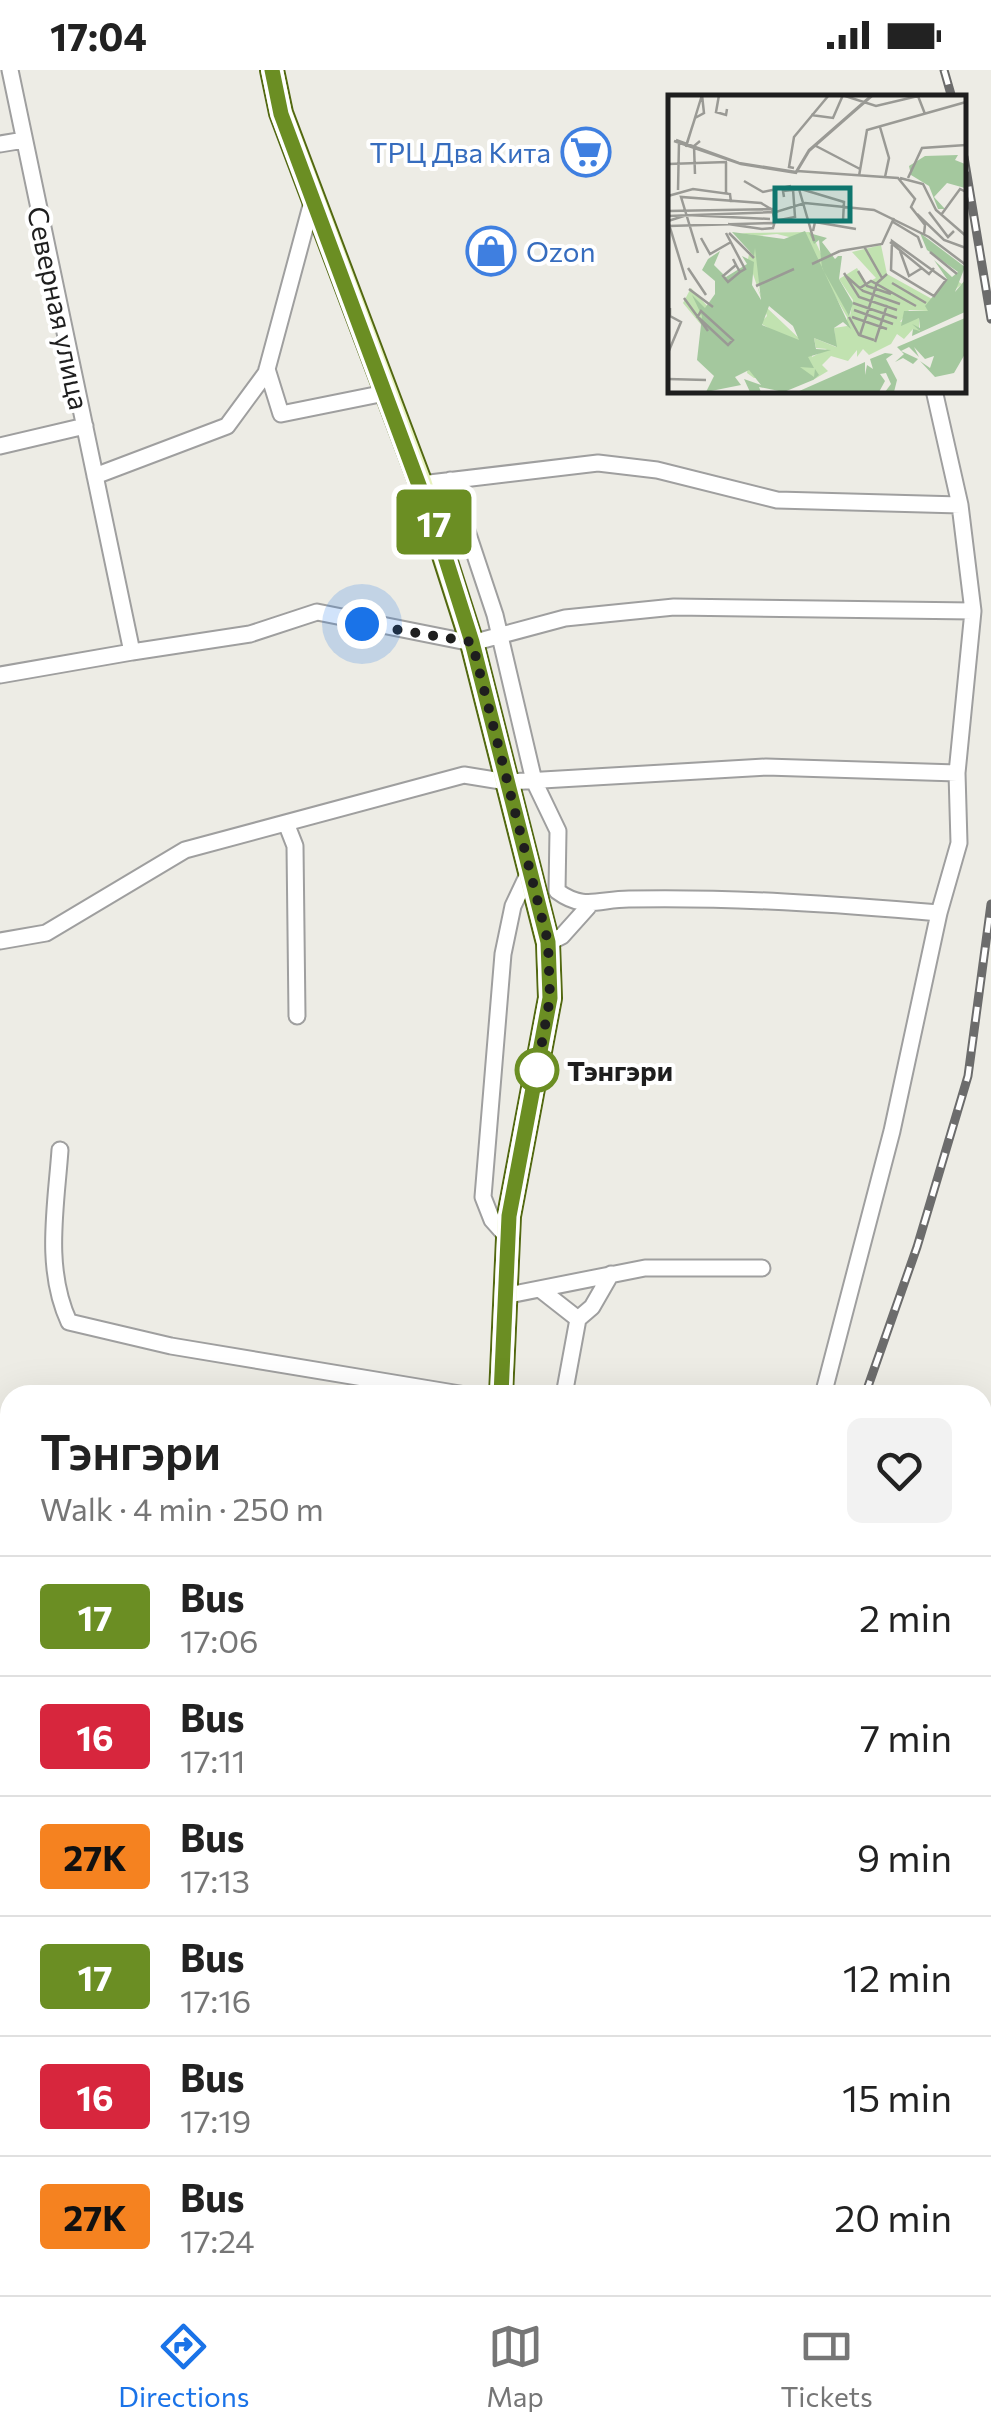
<!DOCTYPE html>
<html lang="en">
<head>
<meta charset="utf-8">
<style>
  body { margin:0; font-family:Commissioner,sans-serif; background:#f2f2f2; color:#222; height:100vh; display:flex; flex-direction:column; font-size:38px; white-space:nowrap }
  * { box-sizing:border-box; margin:0 }
  p { font-size:32px; color:#767676 }
  .icon { flex:none; width:55px; height:55px; fill:none; stroke:currentColor; stroke-width:2; stroke-linecap:round; stroke-linejoin:round }
  .map { position:relative; flex:1; overflow:hidden }
  .drawer { position:absolute; left:0px; top:1315px; width:992px; height:910px; display:flex; flex-direction:column; background:#fff; border-radius:30px 30px 0 0; box-shadow:0 10px 40px #0002 }
  .drawer>* { flex:none }
  .badge { padding:0 20px; border-radius:8px; font-size:35px; line-height:65px }
  .you { position:absolute; width:50px; height:50px; margin:-25px; border:8px solid #fff; border-radius:50%; background:#1a73e8; box-shadow:0 0 0 15px #1a73e833 }
  .map>.badge { position:absolute; translate:-50% -50%; box-shadow:0 0 0 5px #fff }
  .round { display:grid; place-items:center; flex:none; width:105px; height:105px; border-radius:15px; background:#f2f2f2 }
  .headline { display:flex; align-items:center; justify-content:space-between; height:170px; padding:0 40px }
  h1 { font-size:48px; font-weight:600; line-height:75px }
  ul { padding:0; list-style:none }
  li { display:flex; align-items:center; gap:30px; height:120px; padding:0 40px; border-top:2px solid #e0e0e0 }
  li div { flex:1 }
  li b { display:block; font-size:38px }
  li em { font-style:normal }
  li .badge { min-width:110px; font-weight:700; text-align:center }
  .status { display:flex; justify-content:space-between; align-items:center; height:70px; padding:0 50px; background:#fff; direction:ltr }
  .status svg { height:28px; fill:currentColor }
  .tab-bar { display:flex; justify-content:space-around; align-items:center; height:140px; border-top:2px solid #e0e0e0; background:#fff; font-size:28px; color:#767676 }
  .tab-bar a { display:grid; justify-items:center; gap:5px }
  .tab-bar .current { color:#1a73e8 }
  .map>svg:first-child { display:block }
  .lines { fill:none; stroke-linecap:round; stroke-linejoin:round }
  .street-casing { stroke:#9f9f9f; stroke-width:19 }
  .secondary-casing { stroke:#526811; stroke-width:26 }
  .street { stroke:#fff; stroke-width:15 }
  .secondary { stroke:#e8f2be; stroke-width:22 }
  .rail-casing { stroke:#6c6c6c; stroke-width:9 }
  .rail { stroke:#fff; stroke-width:5; stroke-dasharray:15; stroke-linecap:butt }
  .line-casing { stroke:#fff; stroke-width:22 }
  .line { stroke:#6b8e23; stroke-width:15 }
  .walk { stroke:#1e1e1e; stroke-width:10; stroke-dasharray:0 18 }
  .stop-dot { fill:#fff; stroke:#6b8e23; stroke-width:5 }
  .labels { text-anchor:middle; dominant-baseline:central; stroke-width:8; stroke-linejoin:round; paint-order:stroke }
  .shop-label { font-size:28px; fill:#366cbe; stroke:#fff; text-anchor:end }
  .street-label { font-size:28px; fill:#1e1e1e; stroke:#fff }
  .stop-label { font-size:28px; font-weight:bold; fill:#1e1e1e; stroke:#fff; text-anchor:start }
  .inset-road { fill:none; stroke:#9a9a95; stroke-width:2.5 }
  .view { fill:#0f766e; fill-opacity:0.15; stroke:#0f766e; stroke-width:5 }
  .inset-edge { fill:none; stroke:#1e1e1e; stroke-width:5 }
</style>
</head>
<body>
<div class="status"><b>17:04</b><svg viewBox="0 0 49 12"><path d="M0 12V9h3v3zM5 12V6h3v6zM10 12V3h3v9zM15 12V0h3v12zM26 1h20v11H26zM47 4h2v5h-2z"/></svg></div>
<div class="map">
<svg width="991" height="2225" viewBox="0 0 991 2225">
  <rect width="100%" height="100%" fill="#edece5"/>
  <g class="lines">
    <g class="street-casing">
      <path id="street" d="M10 0 132 582 250 564 317 542 472 573 565 548 674 537 973 541
        M0 74 24 70
        M267 299 281 344 385 323
        M0 376 85 356
        M95 406 227 356 266 303 312 132
        M450 410 495 545 534 711 558 761 557 821C584 841 599 829 629 829 733 827 836 834 939 843
        M421 414 598 393 657 400 777 430 960 435
        M0 605 132 582
        M286 753 295 776 297 946
        M0 871 46 863 185 780 464 705 507 712 766 697 957 703
        M548 873 562 866 588 837
        M60 1080C56 1137 44 1198 69 1252L171 1276 466 1325
        M508 1168 492 1150 483 1127 503 884 513 836 530 800
        M541 1220 578 1249
        M504 1226 645 1198H762
        M564 1325 578 1249 592 1237 611 1204
        M823 1325 892 1061 939 843 959 773 957 703 973 541 960 435 934 320
        M0 1640 10 1642
        M0 2151 10 2088"/>
    </g>
    <g class="secondary-casing">
      <path id="secondary" d="M272 0 281 43 421 414 472 573 548 873 550 928 509 1146 501 1325
        M460 2225 461 2215"/>
    </g>
    <use href="#street" class="street"/>
    <use href="#secondary" class="secondary"/>
    <g class="rail-casing">
      <path id="rail" d="M944 0 952 28
        M964 87 991 249
        M865 1325 917 1177 968 1006 991 834
        M586 2225 587 2215"/>
    </g>
    <use href="#rail" class="rail"/>
  </g>
  <g class="lines">
    <g class="line-casing">
      <path id="line" d="M272 0 281 44 442 477 472 572 548 872 550 928 509 1146 501 1325"/>
    </g>
    <use href="#line" class="line"/>
    <path class="walk" d="M362 554 472 572 548 872 550 928 537 1000"/>
  </g>
  <defs>
    <g id="supermarket-ring" transform="scale(2.5)"><circle r="9.5" fill="#fff" stroke="#3f7fe0" stroke-width="1.5"/><path d="M-6-5.5h2.5l.6 2H6L4.5 2H-2.5L-4.4-4H-6ZM-1.5 3.2a1.3 1.3 0 1 0 .1 0ZM3 3.2a1.3 1.3 0 1 0 .1 0Z" fill="#3f7fe0"/></g>
    <g id="shop-ring" transform="scale(2.5)"><circle r="9.5" fill="#fff" stroke="#3f7fe0" stroke-width="1.5"/><path d="M-5-2.5h2.3a2.7 3.5 0 0 1 5.4 0H5L5.5 6h-11ZM-1.5-2.5h3a1.5 2.3 0 0 0-3 0Z" fill="#3f7fe0"/></g>
  </defs>
  <g fill-rule="evenodd">
    <use href="#supermarket-ring" x="586" y="82"/>
    <use href="#shop-ring" x="491" y="181"/>
  </g>
  <circle class="stop-dot" cx="537" cy="1000" r="20"/>
  <g class="labels">
    <g class="shop-label">
      <text x="551" y="82">ТРЦ Два Кита</text>
      <text x="526" y="181" text-anchor="start">Ozon</text>
    </g>
    <g class="street-label">
      <text transform="translate(59 238) rotate(78)">Северная улица</text>
    </g>
    <g class="stop-label">
      <text x="567" y="1000">Тэнгэри</text>
    </g>
  </g>
  <g transform="translate(668 25)">
    <rect width="298" height="298" fill="#edece5"/>
    <path d="M143 137 182 221 185 205 171 184 189 173 198 188 208 183 184 157 213 150 219 179 264 204 291 187 294 189 260 216 241 215 232 227 251 223V238L245 234 236 244 229 239 223 249 201 260 195 254 189 262V255L180 266 163 261 154 270 160 276 145 285 130 273 111 272 83 258 86 267 82 274 95 283H86L79 278 82 261 70 247 54 255 15 208 23 193 70 245 108 266 138 271 130 258 136 253 92 228 99 221 80 164 85 140 72 138ZM109 139 125 143 131 173 92 186 87 141ZM134 173 138 188 144 190 139 184 152 175 179 222V231L166 233 168 252 146 243 148 253 159 254 144 262 142 221 150 198 132 197 139 214H129V226L139 238 137 249 97 211 89 190 118 192 109 180Z" fill="#c1e2b0" fill-rule="evenodd"/>
    <path d="M290 60 287 65 297 69V93L279 88 266 102 277 114H270L261 91 243 80 241 71 257 61ZM137 136 183 234 175 227 166 233 169 252 146 243 148 254 163 255 140 262 146 273 132 272 146 282 147 274 151 280 145 285 116 297 91 292 93 297H82L76 284 93 290 81 275 67 282 73 290 38 297 46 281 29 265 34 221 24 200 37 213 47 199V186L34 175 40 164 52 156 46 170 58 182 79 169 74 161 86 167 84 190 93 205 87 153 86 161 64 137 116 144ZM101 211 125 231 131 245 94 230ZM141 138 159 143 154 147 167 164 170 161H174L171 184 185 208 181 221 154 173 151 145 146 149ZM252 138 297 172 287 197 297 185V217L244 241 245 234 252 236 244 229 252 233 251 223 233 231 236 216H260L257 211 279 184 266 165 284 182 290 177 259 155ZM297 223V259L286 278 267 282 252 266 262 273 266 261 257 264 246 252 251 262 241 252 233 256 250 264 245 269 235 263 227 267 236 259 229 252ZM217 258 225 259 218 264 229 285 226 297H217L223 289 218 278 212 279 217 286 211 297H129L197 267V280L199 270 205 274 202 264Z" fill="#a4c89e" fill-rule="evenodd"/>
    <path class="inset-road" d="M51 0 48 17 58 20 59 14M174 0 208 11 250 1 257 19M143 20 165 23 175 0M212 32 221 63 217 82M8 45 71 68 128 77 141 55 204 0M6 46 73 69 128 78 141 56 205 0M18 51 27 23 36 18 34 0M148 51 192 74M18 52 34 0M0 69 59 67M126 73 121 72 126 42 161 0M129 76 230 83 247 104 243 112 257 130 256 139M27 79 26 51 32 46M191 81 199 35 298 7M232 83 255 89 268 115 298 141M240 83 254 53 298 50M76 86 95 97 123 91M131 94 146 146M10 95 11 47M58 98V67M0 101 25 94 62 99 63 107M116 102 115 96 133 94 176 107 175 126M0 116 104 114 107 126 105 133 94 134 60 129M261 117 280 142 286 136M249 119 276 145 298 153M273 120 292 94 298 97M0 121 106 117M0 126 19 120 102 124M0 126 18 185M107 126 127 122 125 94M225 127 250 142 254 153M0 131 105 128M145 136 147 127 188 134M58 138 77 174 72 177M61 138 86 163M33 143 42 159 63 147M224 146 278 185 266 201 223 175ZM222 147 261 179 266 173M197 153 214 183M172 156 214 149 226 123M232 156 241 181 254 173M262 157 289 179M30 158 13 102 93 108 108 117 137 108 206 115 261 142 298 170M65 164 68 170 55 181 60 187 72 177 68 170M144 169 172 156M20 173 38 200M190 176 199 191 223 199M176 178 191 202 229 215M178 181 195 196 232 209M224 188 258 208M88 191 126 174M192 193 203 186 248 211M21 194 45 212M16 203 40 236M185 208 229 223M186 215 225 229M181 222 191 240 206 245M184 222 219 234M29 223 33 216 65 245 60 250 31 223M192 240 209 188 219 179M207 247 219 210M0 258 13 227 2 221V213M0 284 38 285"/>
    <path class="view" d="M107 93H182V126H107Z"/>
    <rect width="298" height="298" class="inset-edge"/>
  </g>
</svg>
<div class="you" style="left:362px;top:554px"></div>
<b class="badge" style="left:434px;top:452px;background:#6b8e23;color:#fff">17</b>
<section class="drawer">
<div class="headline"><div><h1>Тэнгэри</h1><p>Walk · 4 min · 250 m</p></div><a class="round"><svg class="icon" aria-label="heart" viewBox="0 0 24 24"><path d="M12 20l-8-8c-3-5 5-10 8-4 3-6 11-1 8 4z"/></svg></a></div>
<ul>
<li><span class="badge" style="background:#6b8e23;color:#fff">17</span><div><b>Bus</b><p>17:06</p></div><em>2 min</em></li>
<li><span class="badge" style="background:#d7263d;color:#fff">16</span><div><b>Bus</b><p>17:11</p></div><em>7 min</em></li>
<li><span class="badge" style="background:#f58220;color:#111">27К</span><div><b>Bus</b><p>17:13</p></div><em>9 min</em></li>
<li><span class="badge" style="background:#6b8e23;color:#fff">17</span><div><b>Bus</b><p>17:16</p></div><em>12 min</em></li>
<li><span class="badge" style="background:#d7263d;color:#fff">16</span><div><b>Bus</b><p>17:19</p></div><em>15 min</em></li>
<li><span class="badge" style="background:#f58220;color:#111">27К</span><div><b>Bus</b><p>17:24</p></div><em>20 min</em></li>
</ul>
</section>
</div>
<nav class="tab-bar">
<a class="current"><svg class="icon" aria-label="directions" viewBox="0 0 24 24"><path d="M12 3l9 9-9 9-9-9zM9 14v-3h6M13 9l2 2-2 2"/></svg>Directions</a>
<a><svg class="icon" aria-label="map" viewBox="0 0 24 24"><path d="M3 6l6-2 6 2 6-2v14l-6 2-6-2-6 2zM9 4v14M15 6v14"/></svg>Map</a>
<a><svg class="icon" aria-label="tickets" viewBox="0 0 24 24"><path d="M3 7h18v10H3zM15 7v10"/></svg>Tickets</a>
</nav>
</body>
</html>
